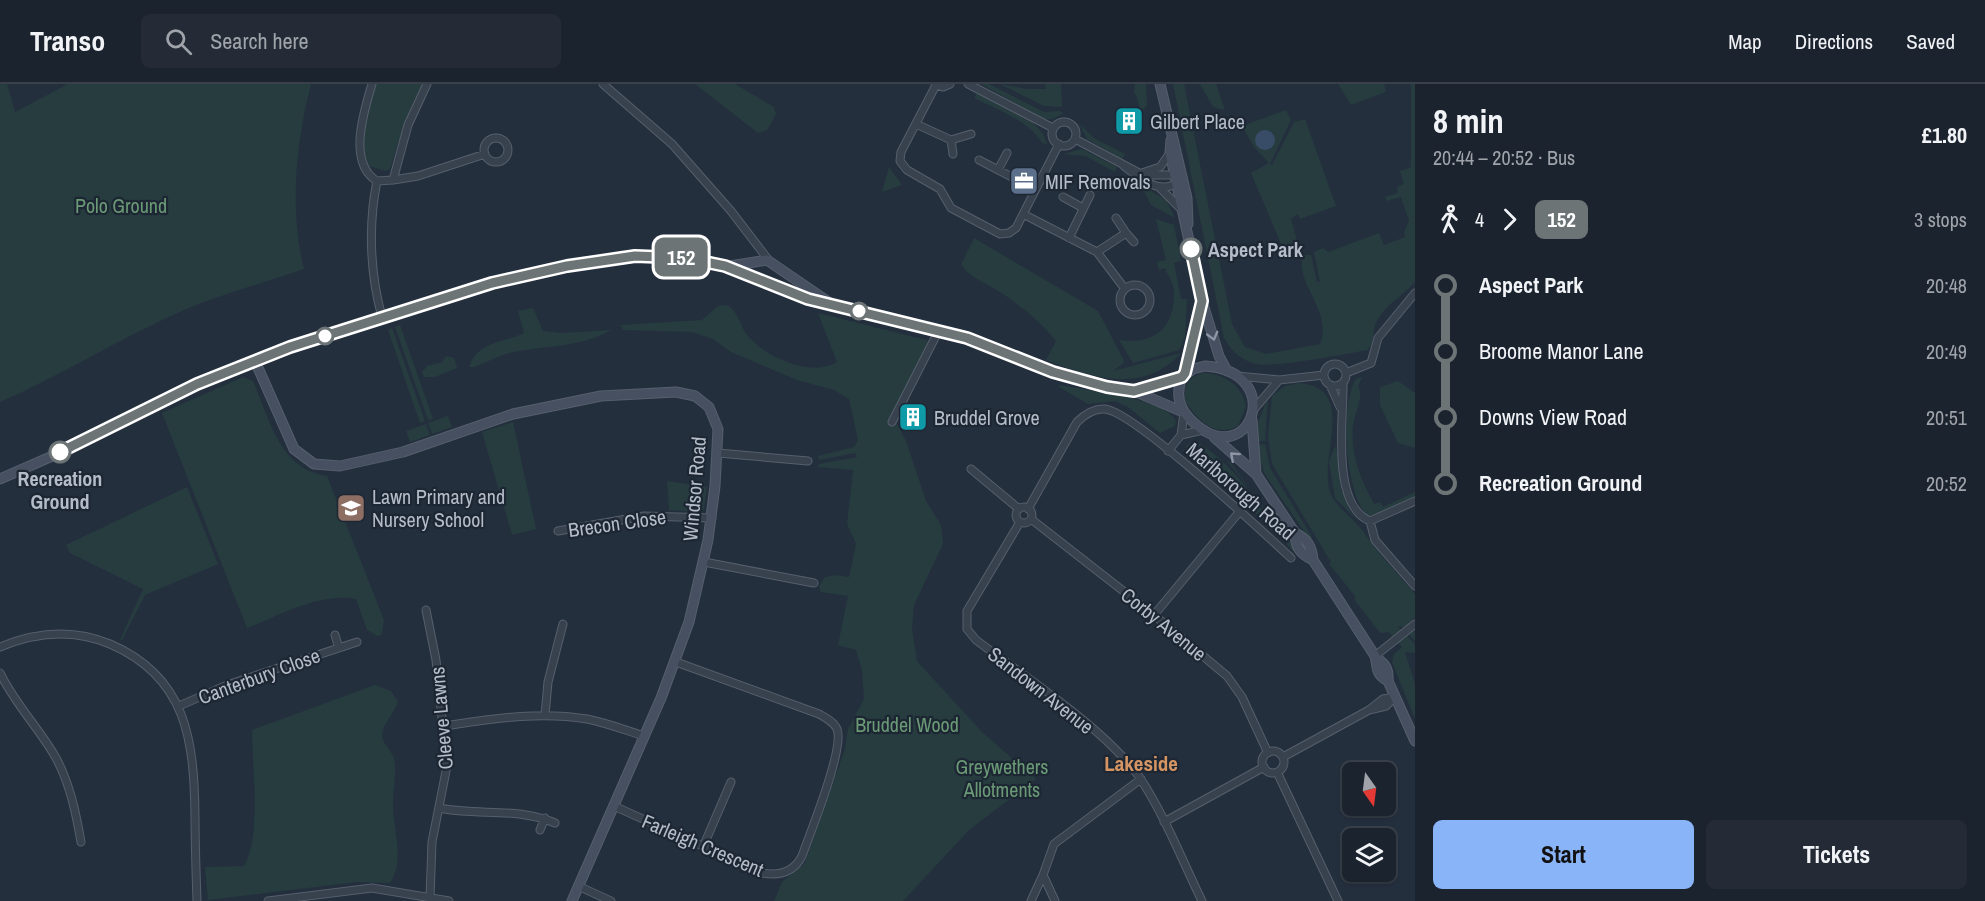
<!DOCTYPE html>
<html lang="en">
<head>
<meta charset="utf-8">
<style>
  body { margin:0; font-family:"Archivo Narrow",sans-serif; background:#242b36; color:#f1f3f6; height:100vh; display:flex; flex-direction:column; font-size:22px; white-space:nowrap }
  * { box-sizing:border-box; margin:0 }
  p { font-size:20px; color:#a0a4aa }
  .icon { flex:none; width:33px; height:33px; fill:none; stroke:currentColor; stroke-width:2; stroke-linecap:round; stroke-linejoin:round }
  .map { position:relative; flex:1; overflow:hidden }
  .sheet { display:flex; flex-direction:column; background:#1b232e; width:570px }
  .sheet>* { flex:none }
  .badge { padding:0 12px; border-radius:9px; font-size:21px; line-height:39px }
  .needle { width:39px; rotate:166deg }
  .controls { position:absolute; left:1342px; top:678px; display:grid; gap:12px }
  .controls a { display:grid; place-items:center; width:54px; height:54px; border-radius:9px; background:#1b232e; box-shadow:0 2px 4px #0004,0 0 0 2px #39404a; font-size:30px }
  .map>.badge { position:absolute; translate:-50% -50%; box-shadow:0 0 0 3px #fff }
  .legs { display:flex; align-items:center; gap:9px; height:66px; padding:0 18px; font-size:20px }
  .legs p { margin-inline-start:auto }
  .head { display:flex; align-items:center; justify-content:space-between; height:102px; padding:0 18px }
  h1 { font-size:33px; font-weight:800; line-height:45px }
  .action { display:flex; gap:12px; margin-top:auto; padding:12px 18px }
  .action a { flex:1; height:69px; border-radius:9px; background:#8ab4f8; color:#111; font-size:24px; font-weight:800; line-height:69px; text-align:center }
  .action a+a { background:#242b36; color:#f1f3f6 }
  ul { padding:0 18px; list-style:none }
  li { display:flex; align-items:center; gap:21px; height:66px; font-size:22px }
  li i { display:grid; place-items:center; width:9px; height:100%; margin:0 8px; background:currentColor }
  li i::after { content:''; width:15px; height:15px; margin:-8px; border:4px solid; border-radius:50%; background:#1b232e }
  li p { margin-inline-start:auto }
  li:first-child i { background:linear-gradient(#0000 50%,currentColor 0) }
  li:last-child i { background:linear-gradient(currentColor 50%,#0000 0) }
  header { display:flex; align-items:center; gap:36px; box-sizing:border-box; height:84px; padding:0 30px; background:#1b232e; border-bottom:2px solid #39404a }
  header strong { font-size:28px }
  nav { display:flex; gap:33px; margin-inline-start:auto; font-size:21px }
  .search { width:420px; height:54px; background:#242b36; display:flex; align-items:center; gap:15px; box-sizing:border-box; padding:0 21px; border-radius:9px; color:#a0a4aa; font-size:22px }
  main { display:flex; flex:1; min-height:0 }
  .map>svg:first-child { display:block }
  .green { fill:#263c3f }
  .water { fill:#394c67 }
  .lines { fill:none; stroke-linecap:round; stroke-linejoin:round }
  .street-casing { stroke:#565f6c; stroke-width:9 }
  .secondary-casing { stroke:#565f6c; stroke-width:11 }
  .street { stroke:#38414e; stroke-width:7 }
  .secondary { stroke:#465061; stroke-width:9 }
  .oneway { stroke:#8e96a5 }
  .line-1-casing { stroke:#fff; stroke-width:14 }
  .line-1 { stroke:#6c7476; stroke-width:9 }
  .stop-1-dot { fill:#fff; stroke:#6c7476; stroke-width:3 }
  .labels { text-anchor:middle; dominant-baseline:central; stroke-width:4.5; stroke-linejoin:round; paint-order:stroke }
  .poi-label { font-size:20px; fill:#b4bcc9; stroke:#1d2633; text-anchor:start }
  .park-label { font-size:20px; fill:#6b9a76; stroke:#1d2633 }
  .stop-label { font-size:20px; font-weight:bold; fill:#b4bcc9; stroke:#1d2633; text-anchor:start }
  .street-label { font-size:20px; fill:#b4bcc9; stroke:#1d2633 }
  .neighbourhood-label { font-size:21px; font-weight:bold; fill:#d59563; stroke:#1d2633 }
</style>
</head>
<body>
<header>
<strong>Transo</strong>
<div class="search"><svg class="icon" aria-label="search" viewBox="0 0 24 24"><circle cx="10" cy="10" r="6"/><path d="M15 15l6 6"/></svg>Search here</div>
<nav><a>Map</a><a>Directions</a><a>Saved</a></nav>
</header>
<main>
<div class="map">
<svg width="1415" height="817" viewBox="0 0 1415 817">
  <rect width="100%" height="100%" fill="#242f3e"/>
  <path class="green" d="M0 0H7L15 28 68 0H311C296 59 289 127 304 185 260 200 215 212 173 231 114 258 59 292 0 318Z
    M375 0H423L398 59 390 85 386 87 365 81 362 69 364 50Z
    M695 0H735L774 23 776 30 767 46 758 49Z
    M981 0H989L1044 28 1059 27 1064 29 1052 35H1044Z
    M1000 0 1027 5H1046L1045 0H1061L1062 23 1044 22Z
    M1135 0H1146L1147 21 1144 25H1140L1136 10H1134Z
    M1173 0H1184L1232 240 1245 263 1266 270 1320 260C1334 226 1292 198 1304 171H1311L1317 198H1320L1314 168 1323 164 1328 168 1379 149 1384 161 1405 153 1404 148 1409 137 1401 113 1387 117 1385 113 1398 109 1397 103 1404 100 1400 87 1411 83V0H1415V198C1403 212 1383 222 1376 239 1372 248 1375 259 1367 266 1347 270 1272 284 1256 280 1242 277 1230 266 1224 254Z
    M1200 0H1216L1225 26 1213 23Z
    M1338 0H1384L1386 8 1351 21Z
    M977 9C999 21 1041 33 1047 60L1042 59C1028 36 998 26 974 14Z
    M1286 26 1291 36 1270 80 1272 81 1294 38 1305 35 1336 122 1300 135 1298 130 1291 135 1299 163 1293 166 1282 162 1251 89 1269 79 1254 63 1242 42Z
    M1079 39 1094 54 1125 70 1122 75 1087 55Z
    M1082 65 1117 83 1115 88 1085 72 1063 70Z
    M889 83 902 101 882 108Z
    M1141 101 1166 116 1175 134 1151 121Z
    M1156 135 1174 141 1181 177 1174 179 1181 215H1187L1185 253 1179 266 1133 279 1119 256C1154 261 1174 245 1174 209 1174 198 1168 193 1165 184L1159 186 1157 178 1166 176Z
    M974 154 1098 227 1123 275 1124 279 1113 287 1181 269C1143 311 1092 294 1046 276L1056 257C1042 239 1022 223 1003 210 989 200 971 195 961 181Z
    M727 221C739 228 739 241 748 252 765 273 811 294 837 278L818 229 930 257 892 330 906 357 926 417 941 441 943 460 914 521 912 545 917 577 982 648 1036 695 969 746 903 817H774L782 798 805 779 845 665 848 645 864 615 862 586 856 566 838 561 848 512 821 508 819 502 825 493 836 491 849 493 856 460 847 440 853 386 818 383 819 380 857 373 855 369 819 376 818 372 854 363 858 356 849 315 834 306 797 296 731 268 713 255 692 248 623 246 621 241 702 236 718 222Z
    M533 224 543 247 562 249 611 246C581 264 543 261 510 269 498 272 487 278 475 283H469C478 257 504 259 524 249L518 227Z
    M400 241 433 335 428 336 395 243Z
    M392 244 425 337 420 339 388 246Z
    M446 272 454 274 457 284 435 293H424L422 288 427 282 442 278Z
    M1204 289C1225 290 1242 302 1246 322L1238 342C1216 354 1199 337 1186 319 1182 302 1188 293 1204 289Z
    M243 293 253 297C270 336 279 385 327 392L384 536 382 550 378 552 367 546 356 515C321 508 280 531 247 544L162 329Z
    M1362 293 1358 303C1365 309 1354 331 1353 342 1350 372 1361 395 1374 420L1380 418 1383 423 1415 408V415L1370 434C1345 416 1339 320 1356 295Z
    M1398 297 1415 309V364L1398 359 1380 321V303Z
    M1300 299C1363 306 1311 382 1334 416 1342 427 1354 436 1362 446 1378 469 1397 489 1415 510V534L1407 541 1415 548V557L1401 542 1398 543 1415 560V569L1405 568 1415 600V635L1392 578 1394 570 1402 563 1389 548 1380 549 1354 515 1356 513 1329 480 1331 478 1272 380 1268 352 1272 312 1285 302Z
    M1059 301C1085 306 1166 315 1176 337L1175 342 1160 349 1128 323 1115 317 1088 320 1059 303Z
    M1268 313 1265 357H1256L1258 339Z
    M448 332 452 343 432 350 428 339Z
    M513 338 536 445 512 451 482 348Z
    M426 340 430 351 410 358 406 347Z
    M1194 356C1225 374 1255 409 1270 441L1188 373 1186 362Z
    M1265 360 1270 384 1312 453 1310 456 1264 389 1256 361Z
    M1335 362 1339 374 1341 405 1350 427 1359 438 1335 414 1329 377Z
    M1226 376 1231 379 1295 466 1292 467 1250 405Z
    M667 397 707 403 704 425 698 428 669 426Z
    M187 403 218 480 145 511 122 556H120L143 505 70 469 66 461Z
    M375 601 391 607 398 618C394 629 383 640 382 651 382 660 392 666 394 675 397 688 393 704 393 717 392 743 406 776 390 799L357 798 208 816 205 783 244 782C262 751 252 682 252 646Z"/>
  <path class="water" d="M1255 56a10 10 0 1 1 20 0a10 10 0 1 1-20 0Z"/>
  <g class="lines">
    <g class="street-casing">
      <path id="street" d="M372 0C364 27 347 79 377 97L393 96 408 41 427 0
        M603 0 672 60 731 127 770 178
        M935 0 943 3 950 0
        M968 0 1053 44
        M936 1 901 68 900 77 907 86 940 105 951 124 1000 150 1009 149 1016 144 1059 60
        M1052 50a12 12 0 1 1 24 0a12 12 0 1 1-24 0Z
        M916 40 951 56
        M484 66a12 12 0 1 1 24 0a12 12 0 1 1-24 0Z
        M1075 55 1143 91H1177
        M951 56 971 50
        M951 56 953 70
        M979 76 1035 105
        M1124 82C1139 94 1161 113 1179 97
        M998 86 1007 69
        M1142 89 1160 83 1170 69
        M393 96 418 92 485 70
        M377 97C368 141 370 190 382 233
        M1159 103 1180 124
        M1063 113 1083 124
        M1023 130 1097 168 1125 205
        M1126 149 1134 158
        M1069 154 1090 111
        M1097 168 1126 149 1116 134
        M1120 216a15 15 0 1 1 30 0a15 15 0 1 1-30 0Z
        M1324 291a11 11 0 1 1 22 0a11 11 0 1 1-22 0Z
        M1346 289 1371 279 1378 254 1415 209
        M1237 292 1279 296 1324 291
        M1343 299C1344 332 1330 421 1370 437L1375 456 1415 502
        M1330 301 1340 323
        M1255 324 1279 296
        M892 338 939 246
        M1181 351 1184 329
        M1168 367 1181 351 1203 346
        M718 369 808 377
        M971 385 1019 425
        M1016 431a8 8 0 1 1 16 0a8 8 0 1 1-16 0Z
        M1028 425 1077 338C1084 331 1094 324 1105 325 1134 328 1263 448 1291 474
        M1031 435 1154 531 1227 592 1242 613 1268 669
        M1370 437 1415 417
        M1020 438 967 527V545L976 556C1025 593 1106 645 1140 694 1165 732 1182 776 1202 817
        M558 447 644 432 712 434
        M704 478 814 499
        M426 526 436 576 447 682 432 758 430 814
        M1154 531 1240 427
        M335 551 339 564
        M0 563C36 548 74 545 110 560 187 593 194 657 195 731 195 759 196 788 197 817
        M1375 572 1415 540
        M0 589C15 620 39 644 56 674 70 700 76 729 81 758
        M179 622 227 601 357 558
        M1369 626 1386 622 1395 613
        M545 631 548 598 563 540
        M444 642C492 635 538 627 587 635 607 639 625 646 644 652
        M1262 678a11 11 0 1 1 22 0a11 11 0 1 1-22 0Z
        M1283 673 1369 626 1383 615 1395 613
        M1277 688 1338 817
        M614 722 762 789C779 792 794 788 802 772 810 749 845 664 837 645 834 638 826 634 819 630L676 578
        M439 724C479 732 517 723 555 739
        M1164 738 1264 683
        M540 746 545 734
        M703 763 731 698
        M578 802 611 817
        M268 817 372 804 449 817
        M1031 817 1043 791
        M1055 817 1043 791 1054 760 1141 695"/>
    </g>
    <g class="secondary-casing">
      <path id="secondary" d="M1160 0 1187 114 1188 140
        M1171 56 1170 69 1202 217 1219 272 1227 287
        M730 182 767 176 830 219
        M255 277 294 365 314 380 340 382 403 368 513 330 601 312 676 308 695 312 709 323 718 345 715 402 708 456 689 538 661 614 572 817
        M1205 282C1290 288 1248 394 1190 335 1178 323 1176 308 1182 293L1193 285Z
        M1185 289 1201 218
        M1134 307 1182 293
        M1252 336 1256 390
        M1214 353 1256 390 1295 449C1307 455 1312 462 1313 476L1375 572C1378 584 1375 590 1388 597
        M0 395 57 370 197 300 290 263 492 199 567 182 645 172 686 173 725 182 808 215 967 254 1062 291 1134 307 1183 328
        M1295 449C1295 463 1300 470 1313 476
        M1376 574C1386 580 1389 586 1388 597L1415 657"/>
    </g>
    <use href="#street" class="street"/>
    <use href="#secondary" class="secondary"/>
  </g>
  <defs><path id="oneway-chevron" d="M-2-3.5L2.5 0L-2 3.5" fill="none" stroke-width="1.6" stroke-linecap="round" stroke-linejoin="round" transform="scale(1.5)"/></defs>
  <g class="oneway">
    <use href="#oneway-chevron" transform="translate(1213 252) rotate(75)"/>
    <use href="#oneway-chevron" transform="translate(1234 372) rotate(-138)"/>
  </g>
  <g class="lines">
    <g class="line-1-casing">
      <path id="line-1" d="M60 368 197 300 290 263 492 199 567 182 635 172 686 174 725 182 808 215 967 254 1053 288 1107 303 1134 307 1182 293 1185 289 1202 217 1191 165"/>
    </g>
    <use href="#line-1" class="line-1"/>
  </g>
  <defs>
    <g id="building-square" transform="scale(1.5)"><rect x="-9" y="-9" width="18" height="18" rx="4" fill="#0f9aa8" stroke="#1d2633"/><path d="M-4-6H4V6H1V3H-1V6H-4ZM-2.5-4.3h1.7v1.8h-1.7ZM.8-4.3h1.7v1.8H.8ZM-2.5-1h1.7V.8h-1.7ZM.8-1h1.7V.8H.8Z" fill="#fff"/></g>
    <g id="office-square" transform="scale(1.5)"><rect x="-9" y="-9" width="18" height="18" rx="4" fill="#5c6f8a" stroke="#1d2633"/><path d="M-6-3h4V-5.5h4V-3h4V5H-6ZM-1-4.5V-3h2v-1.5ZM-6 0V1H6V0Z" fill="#fff"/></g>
    <g id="school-square" transform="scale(1.5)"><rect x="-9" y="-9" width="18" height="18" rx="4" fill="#8d6e63" stroke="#1d2633"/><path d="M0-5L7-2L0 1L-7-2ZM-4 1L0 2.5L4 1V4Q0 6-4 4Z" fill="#fff"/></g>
  </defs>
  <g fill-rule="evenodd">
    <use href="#building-square" x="1129" y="37"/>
    <use href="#office-square" x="1024" y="97"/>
    <use href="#building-square" x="913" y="333"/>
    <use href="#school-square" x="351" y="424"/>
  </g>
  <g class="stop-1-dot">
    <circle cx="1191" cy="165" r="10"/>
    <circle cx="859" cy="227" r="8"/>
    <circle cx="325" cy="252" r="8"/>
    <circle cx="60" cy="368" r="10"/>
  </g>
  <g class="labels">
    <g class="poi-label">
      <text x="1150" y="37">Gilbert Place</text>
      <text x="1045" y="97">MIF Removals</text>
      <text x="934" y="333">Bruddel Grove</text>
      <text x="372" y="412">Lawn Primary and<tspan x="372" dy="23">Nursery School</tspan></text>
    </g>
    <g class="park-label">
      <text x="121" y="121">Polo Ground</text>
      <text x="907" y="640">Bruddel Wood</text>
      <text x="1002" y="682">Greywethers<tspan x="1002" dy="23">Allotments</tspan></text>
    </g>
    <g class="stop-label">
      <text x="1208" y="165">Aspect Park</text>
      <text x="60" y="394" text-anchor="middle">Recreation<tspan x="60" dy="23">Ground</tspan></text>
    </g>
    <g class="street-label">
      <text transform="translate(694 405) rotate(-85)">Windsor Road</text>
      <text transform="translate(1241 407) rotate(41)">Marlborough Road</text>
      <text transform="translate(617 439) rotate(-8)">Brecon Close</text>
      <text transform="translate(1164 540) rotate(39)">Corby Avenue</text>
      <text transform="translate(259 592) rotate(-20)">Canterbury Close</text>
      <text transform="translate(1041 606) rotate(38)">Sandown Avenue</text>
      <text transform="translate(441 634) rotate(-95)">Cleeve Lawns</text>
      <text transform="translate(703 761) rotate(23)">Farleigh Crescent</text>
    </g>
    <g class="neighbourhood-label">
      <text x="1141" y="679">Lakeside</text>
    </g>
  </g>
</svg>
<div class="controls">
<a><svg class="needle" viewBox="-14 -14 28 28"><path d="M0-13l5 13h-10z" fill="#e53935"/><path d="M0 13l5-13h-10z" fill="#a0a4aa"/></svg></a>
<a><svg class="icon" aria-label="layers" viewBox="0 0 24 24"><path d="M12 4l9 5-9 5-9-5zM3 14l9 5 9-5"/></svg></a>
</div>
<b class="badge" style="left:681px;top:173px;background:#6c7476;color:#fff">152</b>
</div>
<section class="sheet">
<div class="head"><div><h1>8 min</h1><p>20:44 – 20:52 · Bus</p></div><b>£1.80</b></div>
<div class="legs"><svg class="icon" aria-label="walk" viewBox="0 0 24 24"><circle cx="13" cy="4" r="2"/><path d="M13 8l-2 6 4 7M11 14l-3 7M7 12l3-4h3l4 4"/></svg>4<svg class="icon" aria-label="forward" viewBox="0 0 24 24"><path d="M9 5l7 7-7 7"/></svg><b class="badge" style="background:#6c7476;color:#fff">152</b><p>3 stops</p></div>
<ul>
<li><i style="color:#6c7476"></i><b>Aspect Park</b><p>20:48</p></li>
<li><i style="color:#6c7476"></i><span>Broome Manor Lane</span><p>20:49</p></li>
<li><i style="color:#6c7476"></i><span>Downs View Road</span><p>20:51</p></li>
<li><i style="color:#6c7476"></i><b>Recreation Ground</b><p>20:52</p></li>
</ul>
<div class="action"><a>Start</a><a>Tickets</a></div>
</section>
</main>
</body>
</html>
